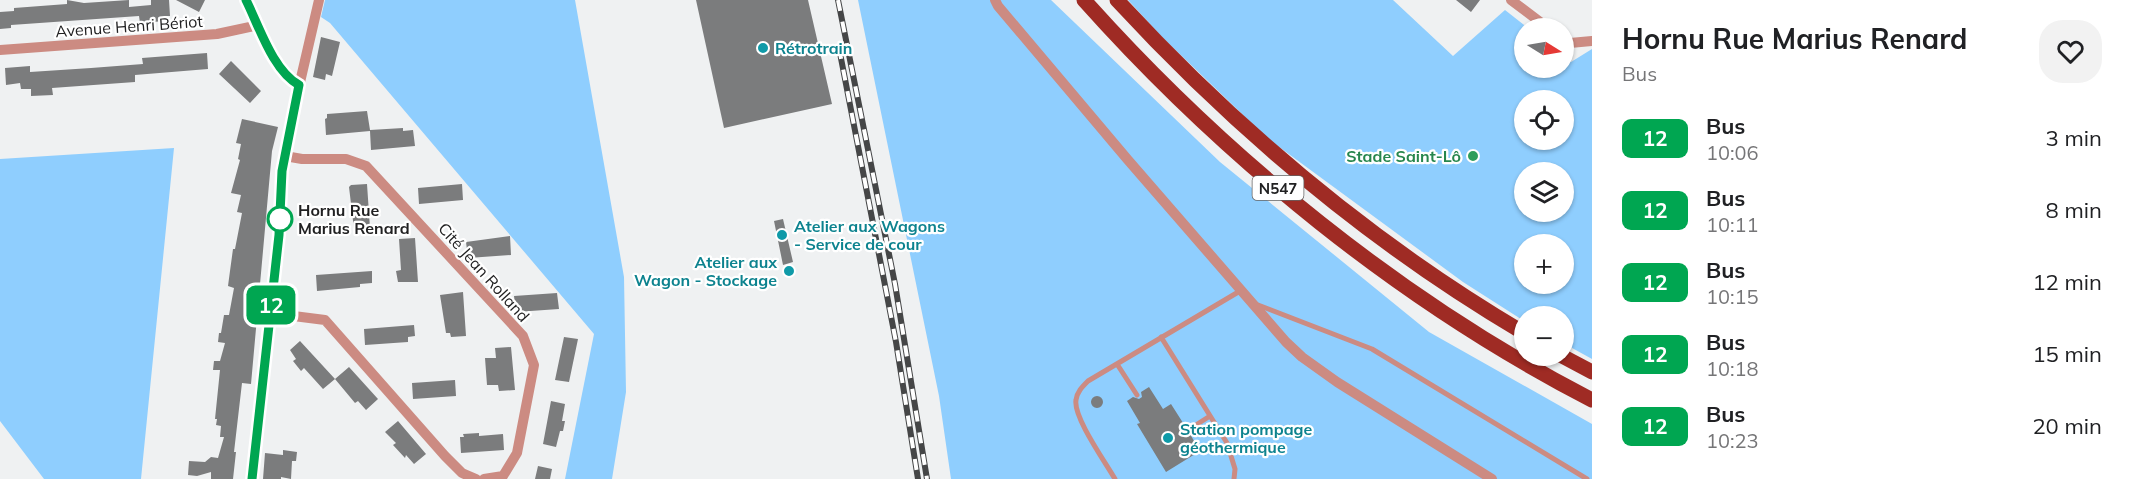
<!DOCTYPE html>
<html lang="en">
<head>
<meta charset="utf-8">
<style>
  body { margin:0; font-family:Mulish,sans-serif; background:#f2f2f2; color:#202124; height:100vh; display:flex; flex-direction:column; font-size:22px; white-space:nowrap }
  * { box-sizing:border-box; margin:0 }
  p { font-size:20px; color:#757577 }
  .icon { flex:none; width:33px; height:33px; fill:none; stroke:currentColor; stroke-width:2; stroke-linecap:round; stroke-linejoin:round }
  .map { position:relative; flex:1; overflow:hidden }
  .sheet { display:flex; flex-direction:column; background:#fff; width:540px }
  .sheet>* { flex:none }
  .badge { padding:0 12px; border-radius:9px; font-size:21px; line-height:39px }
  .needle { width:39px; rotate:101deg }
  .tools { position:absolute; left:1514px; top:18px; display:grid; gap:12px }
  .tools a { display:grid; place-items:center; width:60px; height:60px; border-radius:50%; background:#fff; box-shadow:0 2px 4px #0004; font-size:30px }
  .map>.badge { position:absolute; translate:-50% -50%; box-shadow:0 0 0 3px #fff }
  .round { display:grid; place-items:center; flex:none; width:63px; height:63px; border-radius:24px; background:#f2f2f2 }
  .overview { display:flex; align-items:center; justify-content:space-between; height:102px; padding:0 30px }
  h1 { font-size:28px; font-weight:700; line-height:45px }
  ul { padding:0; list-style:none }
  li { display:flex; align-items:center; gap:18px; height:72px; padding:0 30px }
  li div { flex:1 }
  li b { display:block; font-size:22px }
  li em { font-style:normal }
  li .badge { min-width:66px; font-weight:700; text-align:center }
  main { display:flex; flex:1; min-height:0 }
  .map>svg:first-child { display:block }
  .green { fill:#8fcefe; fill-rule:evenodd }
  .building { fill:#7b7c7d }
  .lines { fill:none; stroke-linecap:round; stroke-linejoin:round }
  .service { stroke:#cc8b82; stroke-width:5 }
  .minor { stroke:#cc8b82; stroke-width:10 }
  .primary { stroke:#9f2b24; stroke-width:15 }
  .rail-casing { stroke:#454647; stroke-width:6 }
  .rail { stroke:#fff; stroke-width:4; stroke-dasharray:11; stroke-linecap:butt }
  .line-casing { stroke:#fff; stroke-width:14 }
  .line { stroke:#00a651; stroke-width:9 }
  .culture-dot { fill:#0f9aa8; stroke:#fff; stroke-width:2 }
  .leisure-dot { fill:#2e9e5b; stroke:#fff; stroke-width:2 }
  .stop-dot { fill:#fff; stroke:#00a651; stroke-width:3 }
  .labels { text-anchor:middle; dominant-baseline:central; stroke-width:4.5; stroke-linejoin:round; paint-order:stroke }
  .shield { fill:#fff; stroke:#646464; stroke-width:1.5 }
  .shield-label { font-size:15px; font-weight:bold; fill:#212122 }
  .street-label { font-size:16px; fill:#212122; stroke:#fff }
  .culture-label { font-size:16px; font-weight:bold; fill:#0d838f; stroke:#fff; text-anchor:start }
  .leisure-label { font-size:16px; font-weight:bold; fill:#27864d; stroke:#fff; text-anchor:end }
  .stop-label { font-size:16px; font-weight:bold; fill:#212122; stroke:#fff; text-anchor:start }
</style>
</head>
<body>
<main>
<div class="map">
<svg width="1592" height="479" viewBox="0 0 1592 479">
  <rect width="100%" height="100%" fill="#eff1f2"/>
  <path class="green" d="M325 0H575L624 277 626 392 612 479H565L594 334 330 23 321 17Z
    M858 0H1051L1220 162 1429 332 1592 424V479H951L939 396Z
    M1128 0H1393L1453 56 1505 10 1528 28H1524V68H1563V56L1571 62 1592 49V359L1563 343V316H1524V321L1463 282 1267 138 1161 36ZM1524 100H1563V140H1524ZM1524 172H1563V212H1524ZM1524 244H1563V284H1524Z
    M174 148 141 479H44L0 421V159Z"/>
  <path class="building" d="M67 0 84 3 129 0V7L151 5V0H169L170 16H164L165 21 140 23 139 16 11 25V28L0 29V12L14 11V8L67 4Z
    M176 0H205L199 12Z
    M696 0H808L832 104 724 128Z
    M1456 0H1480L1471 12Z
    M321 37 340 42 332 76 326 74 325 80 313 77Z
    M207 53 208 69 135 75V82L52 88 53 95 31 96V89H21L20 83 6 85 5 68 30 66V72L91 68 143 64 142 58Z
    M231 61 261 91 250 103 219 74Z
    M367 111 370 130 403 128V131L413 130 415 146 371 150 370 131 326 135 325 119 327 118V114Z
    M242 119 278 127 272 151 251 384 242 383 234 452H236L233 479H211V472L197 476 188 475 189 461 205 462 211 457 218 458 224 437H220L221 426 216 425 217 419H215L220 370H213L214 361H220L225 343 218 342 219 333H221L224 315H229L234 288 228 286 230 271 233 249H235L242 213 237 212 241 195 231 193 240 160 238 159 241 144 236 143Z
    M367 184 370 228 354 229 349 187 351 185Z
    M462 184 463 200 419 204 418 188Z
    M783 219 793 262 783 265 774 221Z
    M510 236 511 255 468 258 466 242Z
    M415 238 418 282H398L396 271 401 270 399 239Z
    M372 271V283L360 284V287L317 291 316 275Z
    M463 292 466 336 451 337 450 333H446L440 295Z
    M557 293 559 309 516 312 514 296Z
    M414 325 415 336 408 337V342L365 345 364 329Z
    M564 337 578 339 569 382 555 380Z
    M300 341 335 379 323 389 304 368 301 371 293 361 296 359 290 350Z
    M511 347 515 390 499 391 498 385H487L485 358H496L495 348Z
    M349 367 378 399 366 410 358 401 355 403 335 379Z
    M455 380 456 396 413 399 412 383Z
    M1149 387 1163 409 1171 404 1185 426 1184 432 1190 434 1200 451 1166 472 1137 424 1140 423 1127 401 1133 397 1139 399 1142 397 1141 392Z
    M1091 402a6 6 0 1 1 12 0a6 6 0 1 1-12 0Z
    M551 401 565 404 562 421H565L563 431H560L556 447 543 444Z
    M398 421 426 454 414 464 406 455 405 458 393 445 396 443 385 432Z
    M479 433V436L503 434 504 450 461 453 460 437H464L463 434Z
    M283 450 297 452 296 461H292L291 479 281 477V479H263L265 453 283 455Z
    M538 466 552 469 550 479H535Z"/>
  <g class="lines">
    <path class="service" d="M1258 305 1372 349 1587 479
      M1161 337 1227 443 1235 469 1234 479
      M1117 364 1137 395
      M1188 430 1210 416
      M1115 479C1106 463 1073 417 1076 400 1077 392 1082 387 1088 381L1240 291"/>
    <path class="minor" d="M246 0C259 26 273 71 299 85
      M995 0 998 6 1128 160 1286 342 1302 357 1337 382 1492 479
      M1511 0 1548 28
      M1563 39 1570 43 1592 41
      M0 50 217 34 259 25
      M285 156 302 159H346L366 166 523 336 534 365 517 453 503 476 484 479
      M270 313 325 320 445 456 462 473 476 479
      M251 479 279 235 282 171 288 134 319 0"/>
    <path class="primary" d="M1084 0C1226 159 1402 302 1592 400
      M1117 0C1236 129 1373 244 1524 333
      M1562 356 1592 372"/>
    <g class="rail-casing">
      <path id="rail" d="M838 0 895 284 927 479
        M839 48 896 342 918 479"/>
    </g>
    <use href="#rail" class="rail"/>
  </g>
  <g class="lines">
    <g class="line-casing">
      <path id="line" d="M246 0C259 26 273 71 299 85L282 171 279 235 252 479"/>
    </g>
    <use href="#line" class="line"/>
  </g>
  <g class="culture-dot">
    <circle cx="763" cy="48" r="6"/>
    <circle cx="782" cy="235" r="6"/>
    <circle cx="789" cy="271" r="6"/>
    <circle cx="1168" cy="438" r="6"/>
  </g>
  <circle class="leisure-dot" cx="1473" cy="156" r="6"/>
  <circle class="stop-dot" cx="280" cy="219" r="12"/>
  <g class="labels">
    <rect class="shield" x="1252.5" y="176" width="51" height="24" rx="4.5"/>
    <g class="shield-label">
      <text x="1278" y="188">N547</text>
    </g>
    <g class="street-label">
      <text transform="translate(129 26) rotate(-4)">Avenue Henri Bériot</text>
      <text transform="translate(484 272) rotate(48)">Cité Jean Rolland</text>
    </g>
    <g class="culture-label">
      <text x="775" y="48">Rétrotrain</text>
      <text x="794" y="226">Atelier aux Wagons<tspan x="794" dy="18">- Service de cour</tspan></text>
      <text x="777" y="262" text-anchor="end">Atelier aux<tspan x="777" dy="18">Wagon - Stockage</tspan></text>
      <text x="1180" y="429">Station pompage<tspan x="1180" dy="18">géothermique</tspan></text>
    </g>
    <g class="leisure-label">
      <text x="1461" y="156">Stade Saint-Lô</text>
    </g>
    <g class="stop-label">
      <text x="298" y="210">Hornu Rue<tspan x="298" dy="18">Marius Renard</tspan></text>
    </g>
  </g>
</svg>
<div class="tools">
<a><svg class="needle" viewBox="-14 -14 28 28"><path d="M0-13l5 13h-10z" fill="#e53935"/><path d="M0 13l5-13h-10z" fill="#757577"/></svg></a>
<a><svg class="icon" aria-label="locate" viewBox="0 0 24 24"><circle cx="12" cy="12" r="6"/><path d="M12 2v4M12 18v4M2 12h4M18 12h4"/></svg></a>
<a><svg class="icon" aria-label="layers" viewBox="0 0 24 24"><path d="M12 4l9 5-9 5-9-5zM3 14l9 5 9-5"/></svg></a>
<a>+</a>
<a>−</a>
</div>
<b class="badge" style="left:271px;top:305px;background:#00a651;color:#fff">12</b>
</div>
<section class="sheet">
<div class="overview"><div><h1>Hornu Rue Marius Renard</h1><p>Bus</p></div><a class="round"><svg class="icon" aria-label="heart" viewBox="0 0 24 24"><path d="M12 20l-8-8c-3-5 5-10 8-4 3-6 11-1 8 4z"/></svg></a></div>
<ul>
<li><span class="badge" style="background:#00a651;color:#fff">12</span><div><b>Bus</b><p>10:06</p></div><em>3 min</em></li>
<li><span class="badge" style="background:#00a651;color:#fff">12</span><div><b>Bus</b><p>10:11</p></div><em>8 min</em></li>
<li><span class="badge" style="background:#00a651;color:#fff">12</span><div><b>Bus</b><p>10:15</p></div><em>12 min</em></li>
<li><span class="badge" style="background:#00a651;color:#fff">12</span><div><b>Bus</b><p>10:18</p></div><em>15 min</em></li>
<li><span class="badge" style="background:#00a651;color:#fff">12</span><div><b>Bus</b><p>10:23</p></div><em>20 min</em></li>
</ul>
</section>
</main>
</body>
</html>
